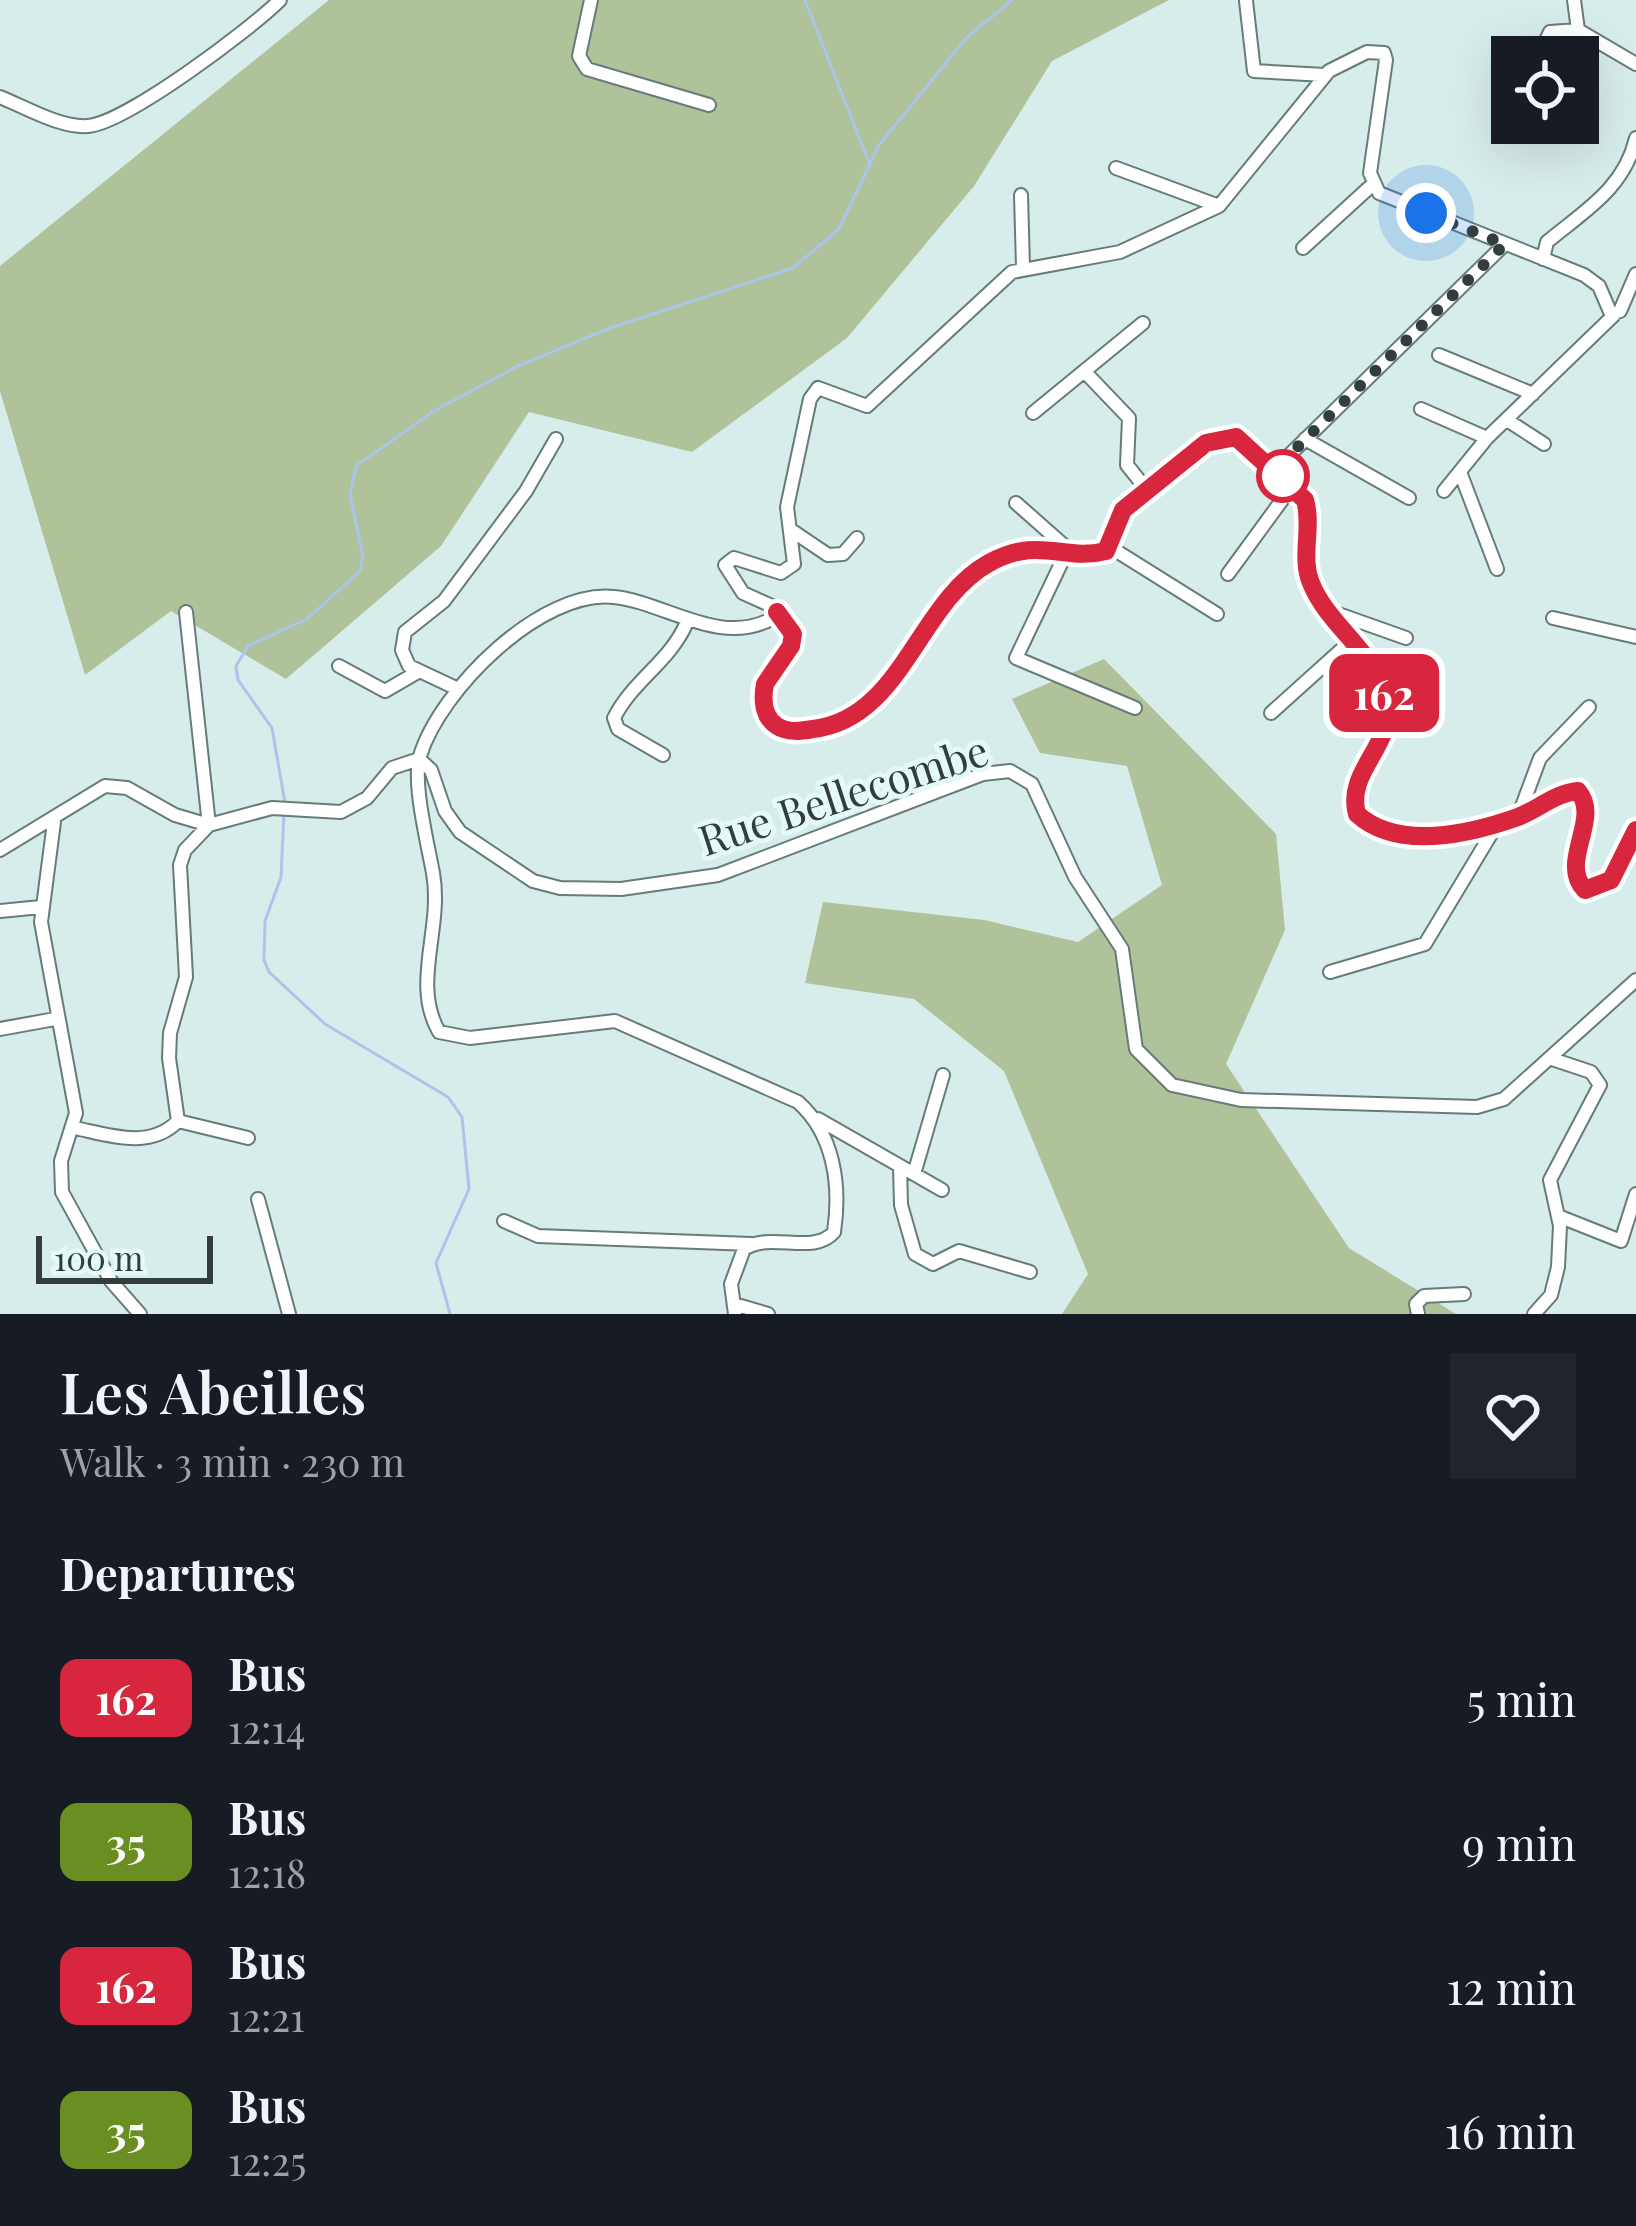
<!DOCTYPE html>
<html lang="en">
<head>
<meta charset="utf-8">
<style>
  body { margin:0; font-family:"Playfair Display",serif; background:#20242c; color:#f1f3f6; height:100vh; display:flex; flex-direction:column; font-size:45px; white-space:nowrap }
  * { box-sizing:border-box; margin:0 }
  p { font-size:39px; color:#9ea1a6 }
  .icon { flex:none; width:66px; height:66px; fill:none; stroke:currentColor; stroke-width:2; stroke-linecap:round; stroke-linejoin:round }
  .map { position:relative; height:1314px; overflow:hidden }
  .sheet { display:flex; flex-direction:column; background:#171b24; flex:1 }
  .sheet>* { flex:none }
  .badge { padding:0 24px; border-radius:18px; font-size:42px; line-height:78px }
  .tools { position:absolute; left:1491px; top:36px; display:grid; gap:24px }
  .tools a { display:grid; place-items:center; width:108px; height:108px; border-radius:0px; background:#171b24; box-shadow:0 12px 48px #0002; font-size:60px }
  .scale { position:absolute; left:36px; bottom:30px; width:177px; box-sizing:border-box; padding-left:12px; border:6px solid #343d3d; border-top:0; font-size:33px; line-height:42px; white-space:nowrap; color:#343d3d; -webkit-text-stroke:9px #e4faf9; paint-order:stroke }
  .you { position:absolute; width:60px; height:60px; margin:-30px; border:9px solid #fff; border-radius:50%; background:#1a73e8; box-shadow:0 0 0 18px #1a73e833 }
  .map>.badge { position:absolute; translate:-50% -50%; box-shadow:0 0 0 6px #fff }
  h2 { padding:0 60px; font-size:45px; line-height:108px }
  .round { display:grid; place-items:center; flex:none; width:126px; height:126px; border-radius:0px; background:#20242c }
  .head { display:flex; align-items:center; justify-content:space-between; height:204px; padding:0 60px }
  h1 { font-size:57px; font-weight:600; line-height:90px }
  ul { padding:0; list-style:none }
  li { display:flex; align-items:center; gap:36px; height:144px; padding:0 60px }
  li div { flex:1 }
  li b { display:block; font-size:45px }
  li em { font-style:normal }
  li .badge { min-width:132px; font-weight:700; text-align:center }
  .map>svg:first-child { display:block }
  .forest { fill:#afc299 }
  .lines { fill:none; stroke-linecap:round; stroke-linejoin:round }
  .stream { stroke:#abc5ea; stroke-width:3 }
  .minor-casing { stroke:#677b7a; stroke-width:16 }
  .minor { stroke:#fff; stroke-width:12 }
  .line-casing { stroke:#fff; stroke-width:27 }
  .line { stroke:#d7263d; stroke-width:18 }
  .walk { stroke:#343d3d; stroke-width:12; stroke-dasharray:0 21.6 }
  .stop-dot { fill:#fff; stroke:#d7263d; stroke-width:6 }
  .labels { text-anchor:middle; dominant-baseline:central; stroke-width:10; stroke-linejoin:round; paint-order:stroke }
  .street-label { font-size:42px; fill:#343d3d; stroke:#e4faf9 }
</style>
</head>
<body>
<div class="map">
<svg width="1636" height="1314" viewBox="0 0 1636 1314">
  <rect width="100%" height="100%" fill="#d7edec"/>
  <path class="forest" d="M329 0H1169L1052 61 974 186 847 338 692 452 529 412 441 546 286 679 171 611 85 675 0 391V266Z
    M1104 659 1276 834 1285 930 1226 1064 1349 1248 1456 1314H1062L1088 1274 1004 1071 914 999 805 983 823 902 984 920 1078 942 1162 885 1127 766 1040 753 1012 699Z"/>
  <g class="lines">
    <path class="stream" d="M805 0 870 165
      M285 803 272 728 238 680 236 666 248 646 307 619 360 571 363 557 350 495 356 466 434 411 518 366 610 328 793 268 839 229 879 145 967 37 1012 0
      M284 812 281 877 265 921 264 960 269 972 325 1024 448 1097 462 1117 469 1189 436 1263 450 1314"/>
    <g class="minor-casing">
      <path id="minor" d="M591 0 579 56 587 69 709 105
        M1574 0 1578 30 1636 64
        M1246 1 1254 71 1325 75
        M1538 57 1550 32 1578 30
        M0 97C25 107 60 128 88 126 126 123 251 29 280 0
        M1525 124V123
        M1116 168 1219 206
        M1021 195 1023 267
        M1303 248 1372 185
        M1543 259 1547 242C1584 211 1624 189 1636 138
        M1439 355 1533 394
        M1084 371 1129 418 1127 465 1147 490
        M1421 409 1487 438
        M1033 413 1143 323
        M1507 420 1544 444
        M1305 439 1409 498
        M1275 469 1505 244
        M1460 472 1497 569
        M1444 491 1487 438 1614 315
        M1016 503 1068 549 1016 658 1135 708
        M791 530 828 555 843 554 857 538
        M1110 547 1217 614
        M1228 574 1293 485
        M1327 610 1406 638
        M777 612 793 633 791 646 765 684C762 699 763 717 777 726 787 733 801 731 813 729 902 719 918 603 989 563 1036 537 1064 562 1105 551L1123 510 1206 443 1236 437 1305 500C1313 527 1300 557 1311 584 1328 626 1378 654 1387 701 1395 746 1346 771 1357 814 1398 851 1470 834 1518 817 1539 809 1555 793 1578 791 1602 819 1558 862 1585 890L1611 880 1636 830
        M1553 618 1636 637
        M339 666 385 691 416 673
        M458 689 409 666 402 650 405 632 444 601 526 491 556 439
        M1271 713 1351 641
        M663 755 618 729 614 718C633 680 670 662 687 622
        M1518 817 1540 758 1589 707
        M54 822 41 922 76 1113 61 1161 62 1192 111 1281 140 1314
        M0 850 105 786 127 788 175 815 209 825 272 808 341 812 367 798 392 768 419 759 431 770 445 811 460 832 533 881 560 888 621 889 718 875 983 774 1010 771 1032 784 1075 877 1122 949 1136 1049 1172 1085 1241 1100 1477 1107 1504 1099 1636 980
        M0 911 41 907
        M1330 972 1425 944 1499 821
        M0 1029 55 1019
        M818 1119 942 1190
        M178 1121 248 1138
        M75 1128C109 1135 150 1150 178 1121L169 1058 170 1033 186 977 180 865 185 850 209 825 186 612
        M900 1166 901 1205 915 1254 933 1264 959 1251 1030 1272
        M914 1174 943 1075
        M258 1199 289 1314
        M1558 1216 1621 1241 1636 1194
        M504 1221 538 1236 751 1244
        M734 1304 768 1314
        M735 1314 731 1284 744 1249C771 1231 813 1256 834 1232 841 1185 834 1134 798 1102L615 1021 470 1038 439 1032C411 983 443 929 433 873 428 845 412 782 420 756 440 690 541 589 614 597 665 602 720 648 773 618L774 607 743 593 725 565 734 558 781 573 794 564 787 507 810 399 818 388 867 406 1012 272 1120 252 1219 206 1329 71 1367 52 1384 53 1386 60 1370 173 1379 193 1584 275 1599 286 1611 314 1620 311 1636 274
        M1418 1314 1416 1304 1424 1296 1464 1294
        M1534 1314 1551 1295 1558 1267 1560 1226 1550 1180 1600 1085 1591 1072 1552 1059"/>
    </g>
    <use href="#minor" class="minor"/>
  </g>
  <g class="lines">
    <g class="line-casing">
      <path id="line" d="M777 612 793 634 791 646 765 684C762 699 763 717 777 726 788 733 801 731 813 729 902 719 918 602 989 563 1040 535 1063 562 1106 551L1123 510 1206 443 1236 437 1305 500C1313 527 1300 557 1311 583 1328 626 1378 654 1387 701 1395 745 1345 771 1357 814 1398 851 1470 834 1518 817 1539 809 1555 793 1578 791 1602 819 1558 862 1585 890L1611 880 1636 830"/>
    </g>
    <use href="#line" class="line"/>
    <path class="walk" d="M1283 476 1275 469 1505 244 1426 213"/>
  </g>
  <circle class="stop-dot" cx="1283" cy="476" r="24"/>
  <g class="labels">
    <g class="street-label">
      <text transform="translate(843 794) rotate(-18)">Rue Bellecombe</text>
    </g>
  </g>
</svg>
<div class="tools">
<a><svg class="icon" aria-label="locate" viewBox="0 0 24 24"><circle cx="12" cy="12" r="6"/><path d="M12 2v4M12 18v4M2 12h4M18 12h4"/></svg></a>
</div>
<div class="scale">100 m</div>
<div class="you" style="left:1426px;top:213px"></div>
<b class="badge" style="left:1384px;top:693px;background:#d7263d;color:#fff">162</b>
</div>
<section class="sheet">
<div class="head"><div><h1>Les Abeilles</h1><p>Walk · 3 min · 230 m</p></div><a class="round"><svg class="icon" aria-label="heart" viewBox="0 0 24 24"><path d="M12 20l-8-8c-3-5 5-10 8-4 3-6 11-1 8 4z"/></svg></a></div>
<h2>Departures</h2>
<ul>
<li><span class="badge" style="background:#d7263d;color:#fff">162</span><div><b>Bus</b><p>12:14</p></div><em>5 min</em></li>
<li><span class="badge" style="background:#6b8e23;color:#fff">35</span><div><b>Bus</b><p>12:18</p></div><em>9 min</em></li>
<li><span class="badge" style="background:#d7263d;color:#fff">162</span><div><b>Bus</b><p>12:21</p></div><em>12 min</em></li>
<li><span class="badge" style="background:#6b8e23;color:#fff">35</span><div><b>Bus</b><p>12:25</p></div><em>16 min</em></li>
</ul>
</section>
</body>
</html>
